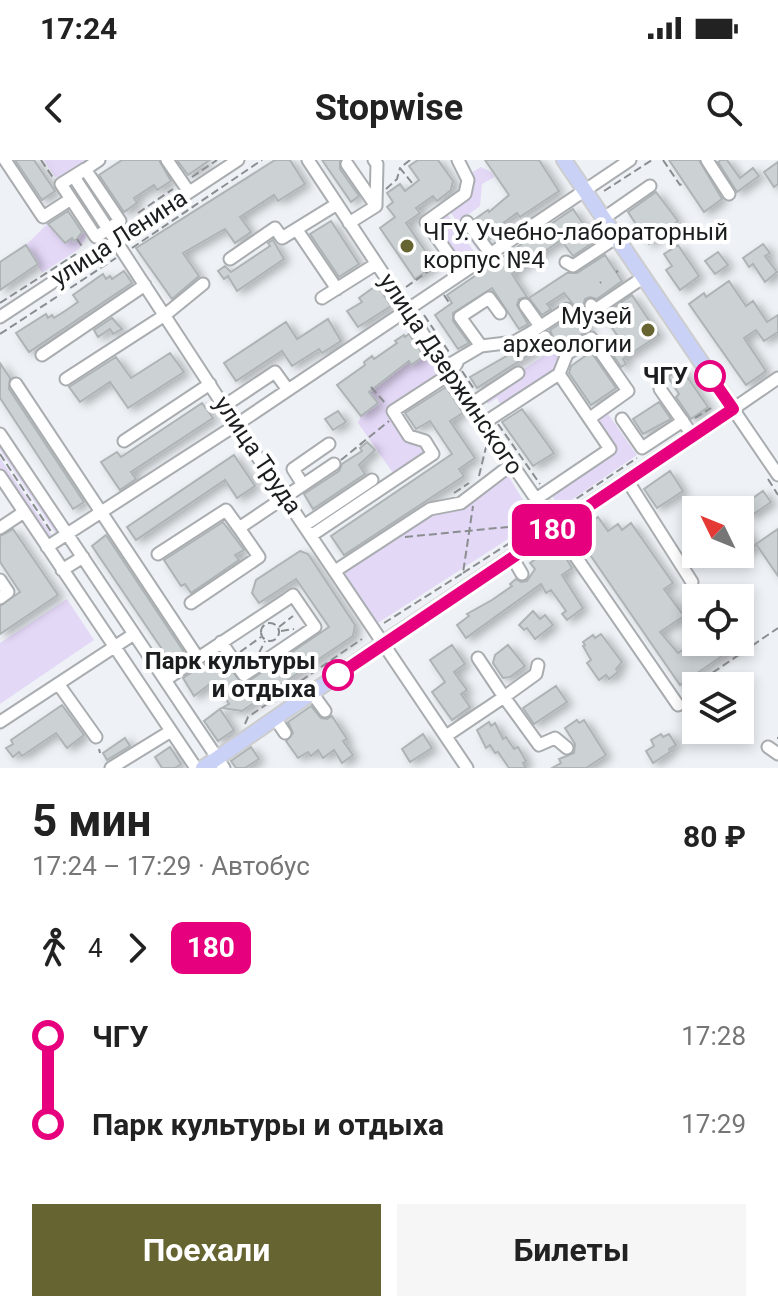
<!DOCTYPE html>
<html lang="ru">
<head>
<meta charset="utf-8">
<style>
  body { margin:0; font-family:Roboto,sans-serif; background:#f6f6f6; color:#222; height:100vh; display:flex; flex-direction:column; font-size:30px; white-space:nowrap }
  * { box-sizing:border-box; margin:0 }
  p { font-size:26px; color:#767676 }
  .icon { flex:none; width:44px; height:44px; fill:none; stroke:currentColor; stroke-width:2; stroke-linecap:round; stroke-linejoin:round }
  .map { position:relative; height:608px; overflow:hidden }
  .sheet { display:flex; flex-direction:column; background:#fff; flex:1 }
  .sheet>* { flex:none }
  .badge { padding:0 16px; border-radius:12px; font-size:28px; line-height:52px }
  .needle { width:52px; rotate:313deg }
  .tools { position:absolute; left:682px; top:336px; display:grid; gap:16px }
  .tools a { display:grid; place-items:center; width:72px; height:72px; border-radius:0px; background:#fff; box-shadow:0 4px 12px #0003; font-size:40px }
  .map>.badge { position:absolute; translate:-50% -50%; box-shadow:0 0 0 4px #fff }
  .legs { display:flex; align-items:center; gap:12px; height:88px; padding:0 32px; font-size:26px }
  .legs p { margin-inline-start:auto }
  .summary { display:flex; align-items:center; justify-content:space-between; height:136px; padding:0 32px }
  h1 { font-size:44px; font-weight:700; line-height:60px }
  .cta { display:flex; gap:16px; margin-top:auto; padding:16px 32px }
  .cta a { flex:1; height:92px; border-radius:0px; background:#666431; color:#fff; font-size:32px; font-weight:700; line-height:92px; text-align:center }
  .cta a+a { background:#f6f6f6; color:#222 }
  ul { padding:0 32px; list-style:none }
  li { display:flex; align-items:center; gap:28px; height:88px; font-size:30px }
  li i { display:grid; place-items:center; width:12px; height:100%; margin:0 10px; background:currentColor }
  li i::after { content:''; width:20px; height:20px; margin:-10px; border:6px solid; border-radius:50%; background:#fff }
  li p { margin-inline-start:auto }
  li:first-child i { background:linear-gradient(#0000 50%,currentColor 0) }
  li:last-child i { background:linear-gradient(currentColor 50%,#0000 0) }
  .status { display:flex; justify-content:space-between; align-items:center; height:56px; padding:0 40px; background:#fff; direction:ltr }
  .status svg { height:22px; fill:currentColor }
  header { display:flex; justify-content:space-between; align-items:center; height:104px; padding:0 32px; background:#fff; font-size:36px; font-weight:700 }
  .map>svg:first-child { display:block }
  .green { fill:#e4d8f7 }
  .building { fill:#ccd2d4; stroke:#aeb3b5; stroke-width:2; filter:url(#shadow) }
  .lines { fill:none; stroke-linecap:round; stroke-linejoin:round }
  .minor-casing { stroke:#a9adb0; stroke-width:15 }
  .major-casing { stroke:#cdcdce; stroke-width:18 }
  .path { stroke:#8b8e91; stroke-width:2; stroke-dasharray:8 4; stroke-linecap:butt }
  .minor { stroke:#fff; stroke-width:11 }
  .major { stroke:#cad1f7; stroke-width:14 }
  .line-1-casing { stroke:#fff; stroke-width:18 }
  .line-1 { stroke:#e6007e; stroke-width:12 }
  .poi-dot { fill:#666431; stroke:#fff; stroke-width:3 }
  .stop-1-dot { fill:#fff; stroke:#e6007e; stroke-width:4 }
  .labels { text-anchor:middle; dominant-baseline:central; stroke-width:8; stroke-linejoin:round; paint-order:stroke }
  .poi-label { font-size:24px; fill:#1b1d1e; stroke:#fff; text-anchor:start }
  .street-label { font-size:24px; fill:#1b1d1e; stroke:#fff }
  .stop-label { font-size:24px; font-weight:bold; fill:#1b1d1e; stroke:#fff; text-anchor:end }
</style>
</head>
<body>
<div class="status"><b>17:24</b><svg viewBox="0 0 49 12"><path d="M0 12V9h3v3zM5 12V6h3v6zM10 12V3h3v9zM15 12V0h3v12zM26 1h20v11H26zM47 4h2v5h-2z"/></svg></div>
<header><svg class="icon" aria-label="back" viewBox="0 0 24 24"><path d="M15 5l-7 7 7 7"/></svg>Stopwise<svg class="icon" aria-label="search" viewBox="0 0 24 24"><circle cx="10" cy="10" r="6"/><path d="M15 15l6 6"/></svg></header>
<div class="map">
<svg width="778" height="608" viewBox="0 0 778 608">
  <defs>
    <filter id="shadow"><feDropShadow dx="5.5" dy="3" stdDeviation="4" flood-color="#0004"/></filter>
  </defs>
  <rect width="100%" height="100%" fill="#eef2f6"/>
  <path class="green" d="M44 0H87L65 17H55Z
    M481 7 491 12 495 17 482 24 480 46 464 58 487 91 481 95 448 49 466 35 471 13Z
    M445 51 478 97 462 109 429 63Z
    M48 63 65 83 72 78 74 80 86 69 87 76 79 89 42 113 26 85Z
    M553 190 559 198 556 209 501 245 497 238 488 244 483 236Z
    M424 196 444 214 389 250 429 293 395 316 358 263 361 256 378 243 367 230 375 228 409 201 412 205Z
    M606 251 637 295 560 348 549 331 613 290 594 260Z
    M0 280 63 373 58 377 0 290Z
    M0 298 54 379 48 382 0 310Z
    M507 314 536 361 378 463 341 412 432 352Z
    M67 439 94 480 0 544V483Z"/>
  <path class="building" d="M15 0H34L55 31 42 40Z
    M122 0H159L171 21 157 30 154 25 134 38 137 43 124 52 99 15Z
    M177 0H210L188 15Z
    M275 0H290L305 24 278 41 274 35 240 57 251 72 235 83 225 69 183 93 199 116 172 139 136 88Z
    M322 0H340V9L359 36 351 42Z
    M418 0H438L453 21 451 30 437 41 433 36 416 48 420 53 406 63 435 105 415 119 380 68 395 57 387 47 393 42 387 33 400 24 405 31 419 20 409 6Z
    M485 0H539L559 31 520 57 517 53 494 70 497 74 490 79 475 59 488 50 489 52 509 35Z
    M669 0H699L722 39 704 52Z
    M721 0H727L740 18 753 8 759 16 737 32 718 2Z
    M778 2V24L774 27 764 12Z
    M656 32 678 61 649 84 628 52Z
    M573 49 595 81 573 96 561 80 512 114 527 137 519 139 517 145 528 164 519 169 492 128 453 153V161L469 183 458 189 435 155 452 143 447 135Z
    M68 51 82 72 77 79 74 81 72 78 65 83 48 64Z
    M331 61 359 104 339 117 310 74Z
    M273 80 284 99 237 131 228 116 224 119 218 111 225 106 231 112 270 86 268 83Z
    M763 84 770 93 765 96 777 112 765 122 753 104 749 107 743 98Z
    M26 85 38 104 0 130V102Z
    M678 85 699 116 680 130 666 110 672 106 664 94Z
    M718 92 728 105 715 114 705 101Z
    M605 95 622 121 597 139 590 137 585 139 583 147 588 155 583 158 590 169 555 192 550 184 553 177 550 170 566 160 576 159 577 149 564 133 547 144 551 149 542 155 529 138 567 113H577Z
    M124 111 132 123 29 192 16 173 46 154 48 158 52 155 54 158 65 151 78 142 73 135 103 114 106 119 110 116 112 119Z
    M729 121 746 146 753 141 767 162 778 155V172L764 181 756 170 744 178 766 211 746 225 689 144 704 133 706 137Z
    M377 125 391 146 358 167 347 151 362 142 359 138Z
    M632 135 659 175 623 199 626 204 621 207 607 186 619 178 603 155Z
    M112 158 122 169 113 174 110 169 98 177 94 170Z
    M328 159 341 181 322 193 319 189 292 206 282 191 236 221 224 203 286 162 297 179Z
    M409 174 424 196 411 205 409 201 369 232 378 243 361 256 337 225 365 205 364 202 372 196 374 199 397 183 395 181 404 175 405 177Z
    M529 183 538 189 477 228 470 217Z
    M591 192 616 228 591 245 569 213 571 206Z
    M170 193 184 212 128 248 110 222 80 242 69 227 116 197 131 218Z
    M0 203 10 218 9 229 84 342 73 349 0 238Z
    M681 208 708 247 691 259 676 237 679 234 668 217Z
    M446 227 463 253 450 261 475 298 459 309 464 316 344 395 331 376 452 294 430 261 416 269 405 253Z
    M659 242 671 259 643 274 633 259Z
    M202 243 213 258 131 312 136 319 120 330 101 302 117 292 121 297Z
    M522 249 554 293 533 306 502 262Z
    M338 251 346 262 333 270 325 259Z
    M367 282 375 290 359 305 365 314 313 349 304 334 339 311 342 304 362 291 360 288Z
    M234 295 255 326 237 338 225 320 136 380 127 367Z
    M670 311 683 331 657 348 644 329Z
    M763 331 771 342 751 356 743 345Z
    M598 357 608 371 618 364 622 370 631 363 673 423 664 429 684 456 660 472 678 493 690 485 696 493 712 482H742L680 525 575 373Z
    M223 362 244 390 235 395 239 400 191 433 185 424 181 426 164 400Z
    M740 364 755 386 740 396Z
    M13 369 58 435 0 474V446L20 432 0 402V376Z
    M778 369V416L756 384Z
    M106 375 184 492 170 501 92 386Z
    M554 390 560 397 564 395 572 408 562 415 583 448 567 460 562 454 566 451 551 430 546 433 541 424 466 478 457 465 469 456 467 454 492 440 512 426 510 424 516 419 521 422 527 421 535 409 530 403 544 393 547 396Z
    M300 391 308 394 355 465 353 476 242 551 222 548 229 544 214 521 194 536 183 518 217 496 221 497 243 525 329 467 296 419 259 443 252 433 256 420Z
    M533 451 540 459 545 455 553 465 535 479 527 468 524 470 519 465Z
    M601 474 622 502 616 509 618 512 609 519 606 515 599 520 587 503 591 500 583 486 585 485 583 482 593 475 595 478Z
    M452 485 465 504 454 512 467 530 461 534 470 547 452 560 432 532 445 522 430 500Z
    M508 485 525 506 510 517 503 518 493 503 495 495Z
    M556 526 567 542 534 564 523 548Z
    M62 545 84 575 67 588 56 573 22 596 19 592 13 597 6 588 13 584 11 580Z
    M311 546 321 558 327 559 332 556 347 579 343 581 353 595 342 603 334 590 323 598 318 590 311 596 308 592 298 598 286 581 293 573 288 562Z
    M220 549 234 570 218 581 204 561Z
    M577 560 579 563 584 560 606 595 586 608H552L561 603 559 599 574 593 575 584 565 568Z
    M489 562 491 566 495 563 503 579 506 577 514 589 518 587 526 601 523 603 526 608H509L498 592 495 593 490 585 486 588 477 570Z
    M423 574 432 588 410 602 402 589Z
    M661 574 663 577 669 574 676 585 669 589 670 592 653 603 646 591 654 586 651 580Z
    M125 578 130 586 107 600 103 593Z
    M170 587 181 604 175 608H162L155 597Z
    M251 587 259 599 245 608H236L231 601Z"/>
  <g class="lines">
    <g class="minor-casing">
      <path id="minor" d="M5 0 43 57 71 39
        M99 0 74 17 236 265 467 608
        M167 0 189 32
        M308 0 443 204 678 545
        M374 0 377 4 376 45
        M458 0 468 20 465 34 426 62 461 112
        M707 0 729 34
        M347 4 376 46 349 63
        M85 9 120 61 96 77 61 24Z
        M604 58 650 26
        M467 62 490 93
        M297 70 337 129
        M230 99 275 68 282 78 337 44
        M566 102 573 106 617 77
        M322 138 376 104
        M525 145 540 166
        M591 145 595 150 644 117
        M0 157 238 0
        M530 173 567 149 570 153
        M481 186 514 182 530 173 539 181 545 177
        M42 195 145 125
        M452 203 481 186 460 157 489 138 500 153
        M778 218 733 249 778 315
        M66 219 165 155 203 124
        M16 224 198 498
        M660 229 693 276
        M471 244 518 213
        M224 246 275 212 288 230
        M622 259 642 288 683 261
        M484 263 559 214 567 194 591 178 628 231 590 258
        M0 274 224 608
        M124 281 210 224
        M0 316 196 608
        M627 320 692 422
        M303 325 293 309 329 284
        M536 339 610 289 559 214
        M305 365 372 320
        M0 368 24 352
        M312 375 433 294 425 281 409 276 393 251 450 214 457 203
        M47 387 236 265 630 0
        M158 394 226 350 239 368
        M512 397 522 414
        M62 410 83 397
        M335 411 430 349 461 343 512 304
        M0 420 8 432 0 438
        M191 443 259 397 239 368 334 304
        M478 498 504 537 536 514 538 505
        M165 520 286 440 293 435 315 467 244 515 221 482
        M59 525 96 577
        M312 533 325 551
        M275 558 285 573
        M0 562 134 474
        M446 576 504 537 539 585 555 578 567 588
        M768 587 778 594
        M111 608 171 571"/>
    </g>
    <g class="major-casing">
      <path id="major" d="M203 608 384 483 733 249 564 0"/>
    </g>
    <path class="path" d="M41 0 54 19
      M410 0 400 8 412 23
      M663 0 680 25 684 22
      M192 17 217 0
      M386 29 397 19 400 8
      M604 31 652 0
      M138 53 173 29
      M77 79 83 88
      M132 88 262 0
      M616 112 618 111
      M600 123 601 122
      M406 127 443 101
      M444 135 450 144
      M0 143 76 94
      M424 155 449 192
      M0 174 116 98
      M462 211 474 229
      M371 227 386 244
      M695 258 711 248
      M498 264 540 324
      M0 294 52 373
      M341 300 389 261
      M479 316 486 287
      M768 319 778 335
      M454 333 469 323
      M550 340 558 351 637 298
      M405 377 538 364
      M463 413 539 364
      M261 472a9 9 0 1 1 18 0a9 9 0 1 1-18 0Z
      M384 463 463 413 473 346
      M279 467 293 456
      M281 471 294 469
      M240 492 261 477
      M259 493 265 481
      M683 533 778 468
      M245 564 248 557 362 479
      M777 578H778
      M99 589 100 593"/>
    <use href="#minor" class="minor"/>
    <use href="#major" class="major"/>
  </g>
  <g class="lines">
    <g class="line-1-casing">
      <path id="line-1" d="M338 515 733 249 710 216"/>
    </g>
    <use href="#line-1" class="line-1"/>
  </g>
  <g class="poi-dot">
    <circle cx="407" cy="86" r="8"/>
    <circle cx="648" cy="170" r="8"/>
  </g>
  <g class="stop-1-dot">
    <circle cx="710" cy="216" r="14"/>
    <circle cx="338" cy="515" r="14"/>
  </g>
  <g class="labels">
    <g class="poi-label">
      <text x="423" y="72">ЧГУ. Учебно-лабораторный<tspan x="423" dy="28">корпус №4</tspan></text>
      <text x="632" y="156" text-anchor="end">Музей<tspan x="632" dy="28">археологии</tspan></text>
    </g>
    <g class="street-label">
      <text transform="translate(119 78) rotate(-33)">улица Ленина</text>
      <text transform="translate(451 214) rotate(56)">улица Дзержинского</text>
      <text transform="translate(258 295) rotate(56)">улица Труда</text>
    </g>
    <g class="stop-label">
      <text x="688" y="216">ЧГУ</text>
      <text x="316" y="501">Парк культуры<tspan x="316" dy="28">и отдыха</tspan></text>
    </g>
  </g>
</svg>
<div class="tools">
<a><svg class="needle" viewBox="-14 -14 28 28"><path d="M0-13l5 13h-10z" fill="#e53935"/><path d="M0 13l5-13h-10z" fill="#767676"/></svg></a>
<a><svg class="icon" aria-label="locate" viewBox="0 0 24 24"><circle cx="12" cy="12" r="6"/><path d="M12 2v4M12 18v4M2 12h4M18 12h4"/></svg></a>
<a><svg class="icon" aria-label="layers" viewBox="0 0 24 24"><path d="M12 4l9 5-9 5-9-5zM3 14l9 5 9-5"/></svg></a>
</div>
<b class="badge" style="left:552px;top:370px;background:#e6007e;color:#fff">180</b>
</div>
<section class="sheet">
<div class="summary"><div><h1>5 мин</h1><p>17:24 – 17:29 · Автобус</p></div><b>80 ₽</b></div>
<div class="legs"><svg class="icon" aria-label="walk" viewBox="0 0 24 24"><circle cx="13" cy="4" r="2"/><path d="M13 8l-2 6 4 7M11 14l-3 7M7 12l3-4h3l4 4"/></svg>4<svg class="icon" aria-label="forward" viewBox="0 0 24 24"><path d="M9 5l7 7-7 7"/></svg><b class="badge" style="background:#e6007e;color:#fff">180</b></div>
<ul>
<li><i style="color:#e6007e"></i><b>ЧГУ</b><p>17:28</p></li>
<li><i style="color:#e6007e"></i><b>Парк культуры и отдыха</b><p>17:29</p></li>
</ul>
<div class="cta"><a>Поехали</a><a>Билеты</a></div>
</section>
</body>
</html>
